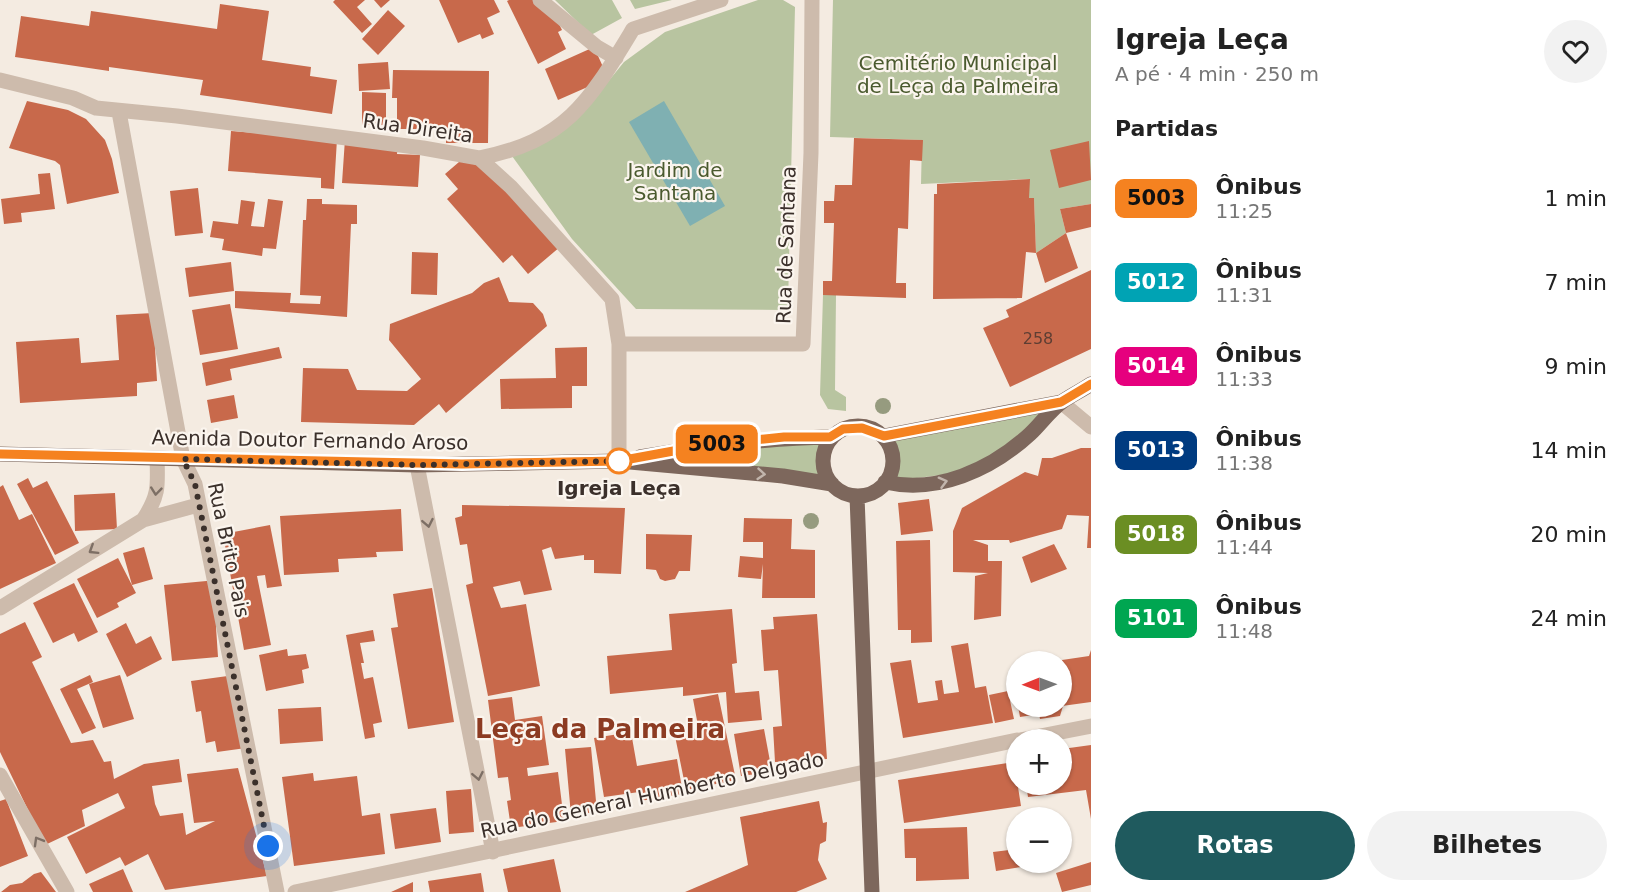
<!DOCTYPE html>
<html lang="pt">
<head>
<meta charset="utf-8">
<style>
  body { margin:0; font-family:"DejaVu Sans",sans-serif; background:#f2f2f2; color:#222; height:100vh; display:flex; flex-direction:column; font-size:22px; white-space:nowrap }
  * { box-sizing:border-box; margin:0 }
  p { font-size:20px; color:#767676 }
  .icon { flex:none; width:33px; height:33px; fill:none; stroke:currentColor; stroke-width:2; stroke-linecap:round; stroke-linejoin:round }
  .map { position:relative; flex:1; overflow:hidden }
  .details { display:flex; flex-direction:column; background:#fff; width:540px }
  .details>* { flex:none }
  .badge { padding:0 12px; border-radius:9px; font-size:21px; line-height:39px }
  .needle { width:39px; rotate:269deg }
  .controls { position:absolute; left:1006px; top:651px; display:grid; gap:12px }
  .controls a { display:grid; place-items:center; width:66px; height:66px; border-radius:50%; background:#fff; box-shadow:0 2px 4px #0004; font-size:30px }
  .you { position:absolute; width:30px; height:30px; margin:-15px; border:4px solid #fff; border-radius:50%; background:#1a73e8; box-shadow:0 0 0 9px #1a73e833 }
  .map>.badge { position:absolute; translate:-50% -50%; box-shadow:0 0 0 3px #fff }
  h2 { padding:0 24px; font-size:22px; line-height:54px }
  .round { display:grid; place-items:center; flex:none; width:63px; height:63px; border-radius:32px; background:#f2f2f2 }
  .headline { display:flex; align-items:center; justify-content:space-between; height:102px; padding:0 24px }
  h1 { font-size:28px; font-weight:700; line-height:45px }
  .button { display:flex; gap:12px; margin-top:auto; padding:12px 24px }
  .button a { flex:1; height:69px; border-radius:36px; background:#1f5a5e; color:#fff; font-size:24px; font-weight:700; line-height:69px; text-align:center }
  .button a+a { background:#f2f2f2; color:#222 }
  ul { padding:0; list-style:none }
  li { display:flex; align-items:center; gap:18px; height:84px; padding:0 24px }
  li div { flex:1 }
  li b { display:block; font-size:22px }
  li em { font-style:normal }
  li .badge { min-width:66px; font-weight:700; text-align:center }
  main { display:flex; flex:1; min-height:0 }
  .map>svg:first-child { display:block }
  .green { fill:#b8c4a0 }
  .water { fill:#7fb0b2 }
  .building { fill:#c8694b }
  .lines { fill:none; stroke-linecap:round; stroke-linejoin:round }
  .minor { stroke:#cdbbac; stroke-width:15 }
  .major { stroke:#7d675c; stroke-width:15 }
  .tree { fill:#969b7f }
  .oneway { stroke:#c2b5ac }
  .oneway2 { stroke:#7d6f65 }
  .line-casing { stroke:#fff; stroke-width:14 }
  .line { stroke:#f58220; stroke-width:9 }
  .walk { stroke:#3b302b; stroke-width:6; stroke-dasharray:0 10.8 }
  .stop-dot { fill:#fff; stroke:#f58220; stroke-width:3 }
  .labels { text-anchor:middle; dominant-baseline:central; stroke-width:4.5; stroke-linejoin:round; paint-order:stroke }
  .number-label { font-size:16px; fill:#5e3e33 }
  .park-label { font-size:20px; fill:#4a5a2e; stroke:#fbf5ee }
  .street-label { font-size:20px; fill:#3b302b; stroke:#fbf5ee }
  .stop-label { font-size:20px; font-weight:bold; fill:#3b302b; stroke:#fbf5ee }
  .district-label { font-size:26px; font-weight:bold; fill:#8c3b22; stroke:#fbf5ee }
</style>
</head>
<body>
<main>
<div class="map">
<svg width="1091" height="892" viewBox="0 0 1091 892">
  <rect width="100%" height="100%" fill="#f4ebe1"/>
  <path class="green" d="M555 0H612L622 18 591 35Z
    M630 0H672L635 9Z
    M758 0H783L795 7 788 306 784 310 636 309 572 239 512 156 581 115 624 62 665 32Z
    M833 0H1091V204L1060 209 1066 233 1036 253 1034 198H1029V179L921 184 922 140 830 137Z
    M823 295H836L835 390 846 397V411L828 409 820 395Z
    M1061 402 973 471 885 482C896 466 895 451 884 436Z
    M830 437 822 456 825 476 619 461Z"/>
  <path class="water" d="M664 101 725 206 690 226 629 122Z"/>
  <path class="building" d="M335 0H365L357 7 372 24 362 33 333 2Z
    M374 0H390L381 8Z
    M439 0H494L500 12 487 18 494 34 482 39 480 34 458 43Z
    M509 0H547L562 30 558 32 566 49 538 64 507 1Z
    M220 4 269 11 262 60 311 67 310 76 337 80 332 114 200 95 203 80 109 67V71L15 57 21 16 89 26 91 11 217 29Z
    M388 10 405 26 378 55 362 39Z
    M594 47 608 78 558 100 545 69Z
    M388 62 390 89 359 91 358 64Z
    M393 70 489 71 488 143H446V129H397V98H392Z
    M362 92 386 93V125H362Z
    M27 101 68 110 86 119 105 140 112 159 119 193 67 204 60 165 55 161 9 148Z
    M231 131 337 139 334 189 321 188V178L228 171Z
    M854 138 923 140 922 161 910 160 908 229 898 228 896 283H906V298L823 295V281H832L834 223H824V201H834L835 185H852Z
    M345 139 398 142 397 154 420 155 418 187 342 183Z
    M1089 141 1091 180 1059 188 1050 150Z
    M473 150 567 241 528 274 512 255 503 263 447 199 458 189 445 174Z
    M50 173 55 209 21 213 22 222 4 224 1 199 40 194 38 174Z
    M1030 179 1029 198H1034L1036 253 1026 252 1022 298 933 299 934 194H937V184Z
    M198 188 203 233 175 236 170 191Z
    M268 199 283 201 276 249 263 248 262 256 222 250 224 239 210 237 213 221 238 224 241 200 255 202 251 226 264 227Z
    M307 199H322V204L357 205V224H351L347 317 235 308V291L291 293 290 303 320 304 321 296 300 295 303 220H306Z
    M1091 204V227L1066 233 1060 209Z
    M1066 233 1078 268 1045 283 1036 253Z
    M412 252 438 253 437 295 411 294Z
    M231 262 234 291 189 297 185 268Z
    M1091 270V349L1010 387 983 328 1009 317 1006 310Z
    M499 277 509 302 533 303 543 314 547 326 446 413 439 404 414 425 301 422 303 368 348 369 357 390 407 391 421 379 389 340 390 324 472 293 484 283Z
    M230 304 238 349 200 355 192 310Z
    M153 313 157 381 137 383V396L20 403 16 342 79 338 81 363 119 360 116 315Z
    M279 347 282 358 230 369 232 380 206 386 202 363Z
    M587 347V386H572V408L501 409 500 379 556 378 555 348Z
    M234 395 238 418 211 423 207 400Z
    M1081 448H1091V548H1087L1089 516 1067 515 1062 529 1010 543 1009 540H973L988 545V561H1002L1001 616 974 620 975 576 988 573 953 572V531L962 508 1025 472 1038 476 1042 458H1052Z
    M28 478 33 488 47 481 79 543 55 555 17 484Z
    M3 485 19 520 32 514 56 563 0 589V487Z
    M115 493 117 529 75 531 74 495Z
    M929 499 933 531 901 535 898 503Z
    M462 505 625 508 621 574 594 573V560H584V555L555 559 551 547 542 550 552 590 524 595 520 581 493 587 501 608 526 604 540 686 488 696 466 585 473 583 467 544 460 545 455 518 462 516Z
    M401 509 403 551 376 552 377 557 338 559 339 572 284 575 280 516Z
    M744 518 792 519 791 549 815 550V598H762L763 564 761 579 738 577 740 556 763 558V542H743Z
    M270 525 282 586 267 588 265 575 257 576 271 645 244 650 223 534Z
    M646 534 692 535 690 571H679L675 579 665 581 660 579 656 570 646 569Z
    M930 540 932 642 911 643V630H898L896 541Z
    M1054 544 1067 569 1031 583 1022 557Z
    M144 547 153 579 132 585 123 553Z
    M118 558 136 593 117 603 119 607 97 618 77 579Z
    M217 580 222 627H216L218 657 172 661 164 585Z
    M74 583 98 632 78 642 74 633 53 643 33 603Z
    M432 588 454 722 408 729 391 628 398 627 393 594Z
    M732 609 737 663 732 664 735 693 759 691 762 720 728 723 726 692 683 696V687L610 694 607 656 672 650 669 614Z
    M817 614 827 759 775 762 773 727 782 726 778 670 764 671 761 630 774 629 773 617Z
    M25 622 42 657 32 662 71 743 93 740 104 762 111 761 114 779 144 764 179 759 182 782 152 786 155 804 160 816 183 813 186 835 215 821 194 823 187 774 238 768 267 876 165 890 148 854 125 866 120 857 86 874 67 837 125 808 118 793 82 810 85 826 45 845 0 752V634Z
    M126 623 136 644 151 636 162 659 127 677 106 634Z
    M373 630 375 641 360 643 364 663H361L364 679 373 677 382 722 373 724 375 737 365 739 346 635Z
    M968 643 975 688 986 686 993 723 903 738 890 663 911 660 918 703 938 700 935 681 942 680 944 694 959 692 951 646Z
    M287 649 288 656 306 654 309 668 302 670 304 683 266 691 259 655Z
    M1091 650V702L1062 706V660L1089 656Z
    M90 675 93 682 77 689 96 728 82 734 60 689Z
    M120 675 134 719 103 728 89 684Z
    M235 675 246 748 217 752 215 741 206 743 201 711 196 712 191 681Z
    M1008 691 1014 719 995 723 989 695Z
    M718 694 736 780 686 790 675 736 699 731 693 699Z
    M512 697 515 720 542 716 549 765 527 768 528 776 558 772 564 821 511 828 507 801 511 800 508 777 498 778 488 700Z
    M1018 706H1063L1060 716 1040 719 1039 714 1020 717Z
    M321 707 323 741 280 744 278 709Z
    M764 729 772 772 741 776 734 734Z
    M631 732 637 766 677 759 683 794 640 801 639 792 604 797 594 738Z
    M1091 745V819L1086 790 1028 797 1026 784H1062V749Z
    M591 747 597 812 571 815 565 749Z
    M1014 762 1021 806 904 823 898 780Z
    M313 773 314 781 357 776 362 816 380 813 385 854 294 866 282 777Z
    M471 789 474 832 449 834 446 791Z
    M6 799 28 856 0 867V801Z
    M819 801 823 823 827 822 826 841 820 844 818 860 827 879 796 892H685L748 865 740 817Z
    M436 808 441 842 395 849 390 814Z
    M967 827 969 879 916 881V858H905L904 829Z
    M1017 849V862H1034V865L996 871 993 852Z
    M554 859 561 892H508L503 869Z
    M1091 862V885L1062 892 1056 873Z
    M123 869 133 892H93L89 884Z
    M41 872 56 892H1L10 885 22 883 34 874Z
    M481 873 484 892H430L428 881Z
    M413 882V892H391Z"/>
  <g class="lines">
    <path class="minor" d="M540 0 597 47 616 58
      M0 80 73 98 96 108 177 116 423 148 479 158 511 187 612 299 619 344V461
      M119 112 183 459 195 484 277 892
      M479 158C567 141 590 100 633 29L721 0
      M619 344H803L811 153 812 0
      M1061 402 1091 427
      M417 465 493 852
      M143 520C159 496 158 486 157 459
      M0 608 143 520 198 505
      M1020 740 1091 726
      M0 775 67 892
      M295 892 1017 740"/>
    <path class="major" d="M823 461a35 35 0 1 1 70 0a35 35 0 1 1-70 0Z
      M884 436 1061 402
      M0 454 417 465 619 461 783 476 832 484
      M640 457C703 446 766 438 830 437
      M885 482C937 494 991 470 1030 434 1041 424 1050 410 1063 401 1072 395 1082 390 1091 384
      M857 496 872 892"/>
  </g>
  <g class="tree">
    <circle cx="883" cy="406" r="8"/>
    <circle cx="811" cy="521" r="8"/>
  </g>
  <defs><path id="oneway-chevron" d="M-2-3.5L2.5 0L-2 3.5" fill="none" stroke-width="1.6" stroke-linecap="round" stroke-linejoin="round" transform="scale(1.5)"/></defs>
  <g class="oneway">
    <use href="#oneway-chevron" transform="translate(761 474) rotate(5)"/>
    <use href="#oneway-chevron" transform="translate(943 482) rotate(-15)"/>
  </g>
  <g class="oneway2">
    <use href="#oneway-chevron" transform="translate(156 491) rotate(96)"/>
    <use href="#oneway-chevron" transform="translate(428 523) rotate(79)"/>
    <use href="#oneway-chevron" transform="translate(93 550) rotate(148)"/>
    <use href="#oneway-chevron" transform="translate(478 776) rotate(79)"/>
    <use href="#oneway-chevron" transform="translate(38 841) rotate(-120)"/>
  </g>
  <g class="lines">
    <g class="line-casing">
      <path id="line" d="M0 454 462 464 619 461 706 445 784 437H830L843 429 862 428 884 436 1061 402 1091 384"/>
    </g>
    <use href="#line" class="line"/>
    <path class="walk" d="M268 846 195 484 183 459 417 465 619 461"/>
  </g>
  <circle class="stop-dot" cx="619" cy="461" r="12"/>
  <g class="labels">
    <g class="number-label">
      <text x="1038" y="338">258</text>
    </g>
    <g class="park-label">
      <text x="958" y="63">Cemitério Municipal<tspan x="958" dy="23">de Leça da Palmeira</tspan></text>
      <text x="675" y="170">Jardim de<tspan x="675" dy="23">Santana</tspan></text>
    </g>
    <g class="street-label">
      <text transform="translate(418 128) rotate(8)">Rua Direita</text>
      <text transform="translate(786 245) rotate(-88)">Rua de Santana</text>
      <text transform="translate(310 440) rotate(1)">Avenida Doutor Fernando Aroso</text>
      <text transform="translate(229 550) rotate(78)">Rua Brito Pais</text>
      <text transform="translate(652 795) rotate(-12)">Rua do General Humberto Delgado</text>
    </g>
    <g class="stop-label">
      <text x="619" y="488">Igreja Leça</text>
    </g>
    <g class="district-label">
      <text x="600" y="729">Leça da Palmeira</text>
    </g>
  </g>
</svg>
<div class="controls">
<a><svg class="needle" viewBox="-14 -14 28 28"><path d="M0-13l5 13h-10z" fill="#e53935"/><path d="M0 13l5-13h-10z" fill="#767676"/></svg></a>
<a>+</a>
<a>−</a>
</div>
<div class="you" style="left:268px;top:846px"></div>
<b class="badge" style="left:717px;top:444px;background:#f58220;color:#111">5003</b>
</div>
<section class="details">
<div class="headline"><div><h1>Igreja Leça</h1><p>A pé · 4 min · 250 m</p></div><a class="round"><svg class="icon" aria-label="heart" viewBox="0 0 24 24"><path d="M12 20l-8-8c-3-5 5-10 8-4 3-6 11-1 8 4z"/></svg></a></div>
<h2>Partidas</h2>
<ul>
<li><span class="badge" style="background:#f58220;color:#111">5003</span><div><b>Ônibus</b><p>11:25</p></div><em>1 min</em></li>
<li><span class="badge" style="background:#00a3b4;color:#fff">5012</span><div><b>Ônibus</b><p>11:31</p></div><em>7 min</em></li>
<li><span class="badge" style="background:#e6007e;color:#fff">5014</span><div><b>Ônibus</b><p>11:33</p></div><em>9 min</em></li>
<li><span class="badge" style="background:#003b80;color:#fff">5013</span><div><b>Ônibus</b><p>11:38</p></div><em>14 min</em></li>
<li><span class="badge" style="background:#6b8e23;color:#fff">5018</span><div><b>Ônibus</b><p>11:44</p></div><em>20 min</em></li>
<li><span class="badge" style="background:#00a651;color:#fff">5101</span><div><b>Ônibus</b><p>11:48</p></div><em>24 min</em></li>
</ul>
<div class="button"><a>Rotas</a><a>Bilhetes</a></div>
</section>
</main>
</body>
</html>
